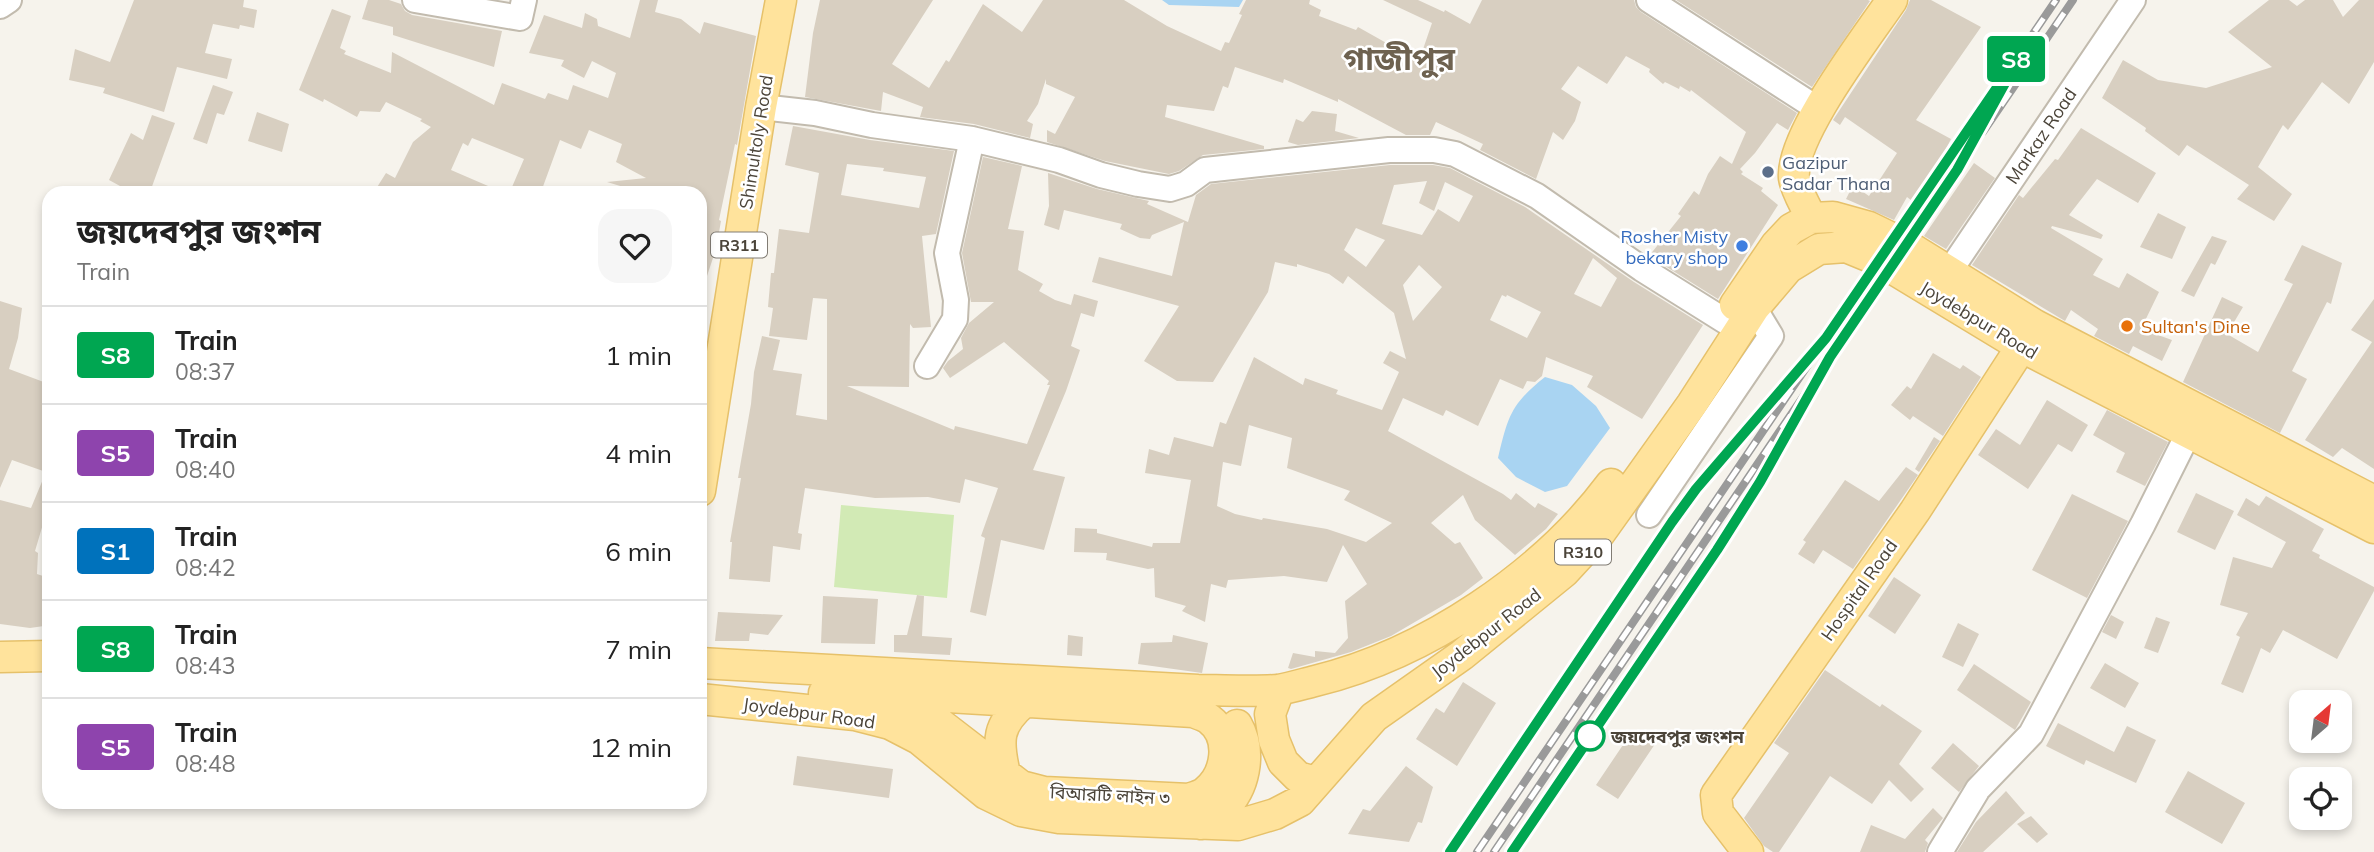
<!DOCTYPE html>
<html lang="en">
<head>
<meta charset="utf-8">
<style>
  body { margin:0; font-family:Mulish,"Noto Sans Bengali",sans-serif; background:#f6f6f6; color:#222; height:100vh; display:flex; flex-direction:column; font-size:26px; white-space:nowrap }
  * { box-sizing:border-box; margin:0 }
  p { font-size:23px; color:#767676 }
  .icon { flex:none; width:38px; height:38px; fill:none; stroke:currentColor; stroke-width:2; stroke-linecap:round; stroke-linejoin:round }
  .map { position:relative; flex:1; overflow:hidden }
  .sheet { position:absolute; left:42px; top:186px; width:665px; height:623px; display:flex; flex-direction:column; background:#fff; border-radius:21px; box-shadow:0 4px 10px #0003 }
  .sheet>* { flex:none }
  .badge { padding:0 14px; border-radius:5px; font-size:24px; line-height:46px }
  .needle { width:46px; rotate:28deg }
  .controls { position:absolute; left:2289px; top:690px; display:grid; gap:14px }
  .controls a { display:grid; place-items:center; width:63px; height:63px; border-radius:14px; background:#fff; box-shadow:0 4px 10px #0003; font-size:35px }
  .map>.badge { position:absolute; translate:-50% -50%; box-shadow:0 0 0 4px #fff }
  .round { display:grid; place-items:center; flex:none; width:74px; height:74px; border-radius:21px; background:#f6f6f6 }
  .head { display:flex; align-items:center; justify-content:space-between; height:119px; padding:0 35px }
  h1 { font-size:33px; font-weight:700; line-height:52px }
  ul { padding:0; list-style:none }
  li { display:flex; align-items:center; gap:21px; height:98px; padding:0 35px; border-top:2px solid #e0e0e0 }
  li div { flex:1 }
  li b { display:block; font-size:26px }
  li em { font-style:normal }
  li .badge { min-width:77px; font-weight:700; text-align:center }
  .map>svg:first-child { display:block }
  .green { fill:#d2eab5 }
  .water { fill:#a9d4f2 }
  .building { fill:#d8cfc1; fill-rule:evenodd }
  .lines { fill:none; stroke-linecap:round; stroke-linejoin:round }
  .minor-casing { stroke:#c2bbae; stroke-width:28 }
  .major-casing { stroke:#e6c16a; stroke-width:33 }
  .minor { stroke:#fff; stroke-width:24 }
  .major { stroke:#ffe39c; stroke-width:30 }
  .rail-casing { stroke:#9a9a9a; stroke-width:8 }
  .rail { stroke:#fff; stroke-width:5; stroke-dasharray:16; stroke-linecap:butt }
  .line-casing { stroke:#fff; stroke-width:16 }
  .line { stroke:#00a651; stroke-width:10 }
  .service-dot { fill:#5c6f8a; stroke:#fff; stroke-width:2.5 }
  .shop-dot { fill:#3f7fe0; stroke:#fff; stroke-width:2.5 }
  .food-dot { fill:#e8710a; stroke:#fff; stroke-width:2.5 }
  .stop-dot { fill:#fff; stroke:#00a651; stroke-width:3.5 }
  .labels { text-anchor:middle; dominant-baseline:central; stroke-width:5; stroke-linejoin:round; paint-order:stroke }
  .shield { fill:#fff; stroke:#817c74; stroke-width:2 }
  .shield-label { font-size:16px; font-weight:bold; fill:#4b4439 }
  .street-label { font-size:18px; fill:#4b4439; stroke:#fff }
  .service-label { font-size:18px; fill:#4e5e75; stroke:#fff; text-anchor:start }
  .shop-label { font-size:18px; fill:#366cbe; stroke:#fff; text-anchor:end }
  .food-label { font-size:18px; fill:#c56008; stroke:#fff; text-anchor:start }
  .stop-label { font-size:18px; font-weight:bold; fill:#4b4439; stroke:#fff; text-anchor:start }
  .town-label { font-size:32px; font-weight:bold; fill:#6e6250; stroke:#fff }
</style>
</head>
<body>
<div class="map">
<svg width="2374" height="852" viewBox="0 0 2374 852">
  <rect width="100%" height="100%" fill="#f6f3ec"/>
  <path class="green" d="M841 505 954 515 947 598 834 587Z"/>
  <path class="water" d="M1162 0H1243L1239 7 1169 5Z
    M1545 377 1572 385 1596 406 1610 428 1567 486 1545 492 1516 477 1498 458C1508 416 1511 404 1545 377Z"/>
  <path class="building" d="M134 0H244L243 7 257 10 254 28 240 25 239 29 213 24 205 53 232 59 227 79 177 67 164 112 103 93 105 88 69 80 75 49 110 62Z
    M368 0H389L401 4 405 11 412 15 502 31 494 67 393 35V27L362 19Z
    M640 0H658L655 12 681 19 700 34 704 22 756 36 737 145 735 144 719 220 721 221 716 249 703 288H700V192H640L607 182 646 178 616 162 622 144 589 130 581 149 560 140 541 192H523L512 187 524 159 472 138 468 146 463 143 451 170 502 192H374L386 173 395 178 413 142 431 127 420 121 422 119 386 102 380 112 360 111 357 117 324 99 323 102 299 90 332 9 351 16 340 48 346 51 344 54 391 73 392 52 494 105 502 83 545 99 548 93 568 100 573 85 608 98 616 73 592 61 584 78 561 66 564 60 529 53 544 15 582 28 585 13 597 19 598 26 630 38Z
    M820 0H933L892 64 929 88 946 60 949 62 983 4 1022 32 1043 0H1124L1167 26 1221 51 1225 42 1229 43 1242 15 1239 14 1246 0H1310L1309 4 1321 10 1319 16 1356 30 1358 27 1413 58 1415 55 1420 58 1432 23 1383 0H1418L1444 12 1445 10 1470 24 1482 0H1634L1636 7 1641 12 1797 113 1788 130 1777 123 1755 153 1740 169 1743 172 1741 174 1763 188 1761 191 1778 205 1718 299 1649 256 1681 216 1678 214 1694 191 1699 195 1708 174 1720 156 1732 164 1746 132 1691 90 1690 92 1680 86 1679 89 1665 82 1663 84 1649 72 1650 69 1626 56 1607 84 1578 66 1561 89 1581 102 1575 121 1563 140 1553 132 1536 179 1480 150 1483 144 1436 122 1430 135H1406L1338 99V102L1284 79 1283 83 1235 67 1228 88 1223 86 1214 111 1167 105 1165 117 1264 146V149L1203 155 1179 171 1169 174 1105 161 1047 142V130L1055 134 1075 97 1046 84V79L1038 104 1027 121 1033 124 1030 138 974 124 920 117 923 107 883 92 881 111 805 97 813 33Z
    M1676 0H1868L1870 1 1812 87Z
    M1910 0H1931L1981 27 1916 120 1951 139 1942 157 1912 201 1907 197 1894 220 1846 199 1853 185 1869 196 1897 153 1845 117 1840 125 1833 120 1906 10Z
    M2269 0H2289L2297 6 2305 0H2333L2343 17 2359 0H2374V62L2349 104 2322 82 2288 130 2283 125 2258 167 2292 194 2274 221 2237 199 2249 185 2187 145 2179 156 2145 131 2146 128 2102 98 2123 60 2158 80 2206 88 2272 67 2228 32Z
    M213 85 233 92 224 115 217 113 207 144 193 139Z
    M1312 111 1337 114 1335 131 1359 138 1298 145 1288 142 1296 119 1303 122Z
    M257 112 289 124 282 152 248 141Z
    M152 115 175 123 150 192H131L109 180 131 133 143 140Z
    M793 126 870 140 954 151 936 234 922 236 931 327 913 328 910 324 909 387 847 386 954 430 955 426 1027 444 1050 385H1047L1049 381 1004 342 950 378 943 368 948 361 963 349 961 338 969 323 994 302H971L962 253 983 157 1022 166 1008 229 1024 231 1018 270 1043 284 1039 291 1055 300 1071 305 1074 294 1098 301 1094 317 1081 313 1071 346 1080 350 1066 391 1033 470 1065 477 1044 550 1001 540 986 616 970 612 985 538 981 536 998 488 965 479 960 503 928 497 875 498 805 488 798 533 802 534 800 550 773 546 770 582 729 579 732 542H730L741 478H738L751 404 754 372 762 336 780 340 773 370 802 374 796 415 827 420V299L813 298 807 340 769 336 773 308 768 307 771 273H774L779 229 809 233 819 173 785 165ZM847 164 884 168 883 171 926 177 919 208 841 195Z
    M2081 128 2156 173 2138 203 2097 179 2069 215 2103 235 2101 239 2052 226 2051 228 2103 259 2093 275 2119 288 2127 273 2159 292 2141 329 2172 340 2162 361 2133 346 2129 354 2094 336 2098 329 2071 310 2065 321 1972 265 2019 195 2023 198 2055 159 2058 160Z
    M1974 163 1995 178 1946 249 1924 236Z
    M1390 165H1433L1450 168 1525 207 1634 282 1703 325 1642 419 1587 387 1593 376 1546 357 1542 376 1535 382 1527 381 1523 389 1500 379 1478 426 1446 410 1443 416 1403 398 1388 431 1503 494 1511 500 1516 493 1535 508 1538 503 1558 514 1546 529 1515 555 1475 520 1463 495 1431 523 1455 544 1460 542 1483 578 1461 595 1391 636 1351 652 1291 669 1288 668 1293 653 1315 657V651L1335 653 1348 638 1345 601 1367 584 1343 545 1327 582 1284 576 1228 580 1226 588 1211 584 1205 622 1182 611 1186 606 1155 597 1154 568 1148 569 1106 560 1107 553 1074 552 1075 528 1097 529V533L1152 547 1153 543H1180L1191 480 1145 473 1149 449 1169 455 1174 437 1213 447 1220 422 1226 424 1254 357 1303 385 1305 378 1338 390 1336 394 1382 410 1399 372 1383 363 1390 351 1406 359 1394 313 1348 276 1343 284 1329 274 1297 264V267L1275 262 1268 292 1213 382 1177 381 1144 361 1179 306 1092 282 1099 257 1172 276 1184 222 1152 235 1150 239 1140 238 1120 229 1122 224 1064 210 1059 230 1044 225 1049 206 1048 173 1097 189 1149 201 1147 204 1188 222 1196 195 1211 184ZM1427 181 1419 203 1434 211 1445 182 1473 196 1459 222 1438 209 1422 235 1382 224 1394 185ZM1356 228 1385 240 1366 267 1344 250ZM1593 258 1617 278 1601 307 1574 294ZM1419 265 1442 287 1413 321 1403 285ZM1502 295 1506 297 1507 295 1541 312 1527 338 1490 320ZM1249 425 1292 438 1287 468 1350 491 1344 500 1392 523 1366 542 1327 529 1263 518 1262 520 1235 514 1217 506 1223 462 1241 466Z
    M2158 213 2186 227 2172 259 2140 247Z
    M2212 236 2227 241 2215 265 2211 263 2194 297 2181 291Z
    M2302 245 2342 263 2331 304 2327 302 2292 371 2307 379 2280 433 2183 382 2222 297 2243 307 2227 334 2258 352 2293 284 2284 280Z
    M2374 299V469L2342 448 2333 457 2305 440 2372 342 2351 330Z
    M0 301 22 308 18 338 9 369 49 384V515L46 514 35 551 38 553 37 574 49 578V589L44 626 30 628 0 624V500L31 508 46 472 12 460 0 488Z
    M1933 353 1960 369 1963 365 1981 377 1943 436 1913 416 1910 420 1891 405 1907 386 1911 389Z
    M2047 400 2088 425 2072 452 2058 444 2028 489 1978 455 1996 429 2020 445Z
    M2107 410 2168 442 2145 486 2116 472 2125 453 2093 435Z
    M1934 437 1940 441 1919 472 1915 469Z
    M1906 467 1918 475 1853 569 1823 550 1814 564 1798 554 1806 542 1803 540 1845 480 1879 501Z
    M2196 493 2234 511 2215 550 2177 532Z
    M2072 494 2128 521 2087 598 2032 570Z
    M2266 496 2324 529 2312 551 2320 555 2319 558 2374 587V591L2337 659 2283 630 2270 653 2261 648 2243 693 2221 684 2240 637 2236 635 2248 613 2220 605 2233 557 2272 568 2286 542 2237 515 2246 498 2259 506Z
    M1894 577 1921 595 1895 634 1868 616Z
    M917 595 924 596 922 636 952 638 950 655 894 652V635H907Z
    M823 596 878 599 875 644 821 643Z
    M718 612 760 614 783 615 768 635 750 633 749 641H715Z
    M2111 615 2124 622 2116 639 2102 632Z
    M2156 617 2170 622 2158 653 2144 648Z
    M1958 623 1979 634 1963 667 1942 657Z
    M1068 635 1083 637 1082 656 1067 655Z
    M1173 635 1208 643 1202 673 1138 664 1141 643 1172 642Z
    M2105 663 2139 683 2125 708 2090 688Z
    M1974 664 2031 702 2015 730 1957 690Z
    M1825 670 1880 707 1882 704 1922 731 1899 764 1924 789 1911 802 1889 780 1872 804 1830 776 1779 852H1773L1764 846 1744 818 1789 753 1774 743Z
    M1463 682 1496 703 1457 766 1416 739 1436 708 1444 713Z
    M2058 723 2114 752 2127 726 2156 740 2136 783 2086 760 2084 765 2046 746Z
    M1633 730 1655 744 1618 799 1596 785Z
    M1953 743 1979 766 1959 792 1931 768Z
    M797 756 893 769 889 798 793 785Z
    M1406 766 1433 787 1422 823 1418 822 1409 842 1348 834 1363 809 1370 811Z
    M2188 771 2245 803 2222 844 2165 812Z
    M2006 791 2025 813 1983 852H1957L1976 822Z
    M1933 808 1943 818 1925 840 1928 843 1925 852H1860L1871 825 1905 839Z
    M2031 816 2048 834 2037 843 2017 824Z"/>
  <g class="lines">
    <g class="minor-casing">
      <path id="minor" d="M415 0 520 18 524 0
        M1649 0 1818 109
        M0 6 9 0
        M761 107 815 113 872 125 972 139 1059 160 1101 175 1138 184 1170 189 1186 184 1205 170 1389 150H1434L1455 154 1537 196 1642 269 1725 321
        M1949 272 2133 0
        M927 366 955 319 956 300 947 253 972 139
        M1649 515 1771 336 1754 308
        M1940 852 1978 789 2031 734 2143 524 2189 432"/>
    </g>
    <g class="major-casing">
      <path id="major" d="M1811 218C1806 206 1796 191 1794 178 1790 136 1867 37 1892 0
        M1735 305 1776 245 1791 229 1811 218 1833 217 1869 227 1906 245 2035 325 2374 501
        M700 491 761 107 781 0
        M0 657 49 656
        M700 663 1198 690C1224 690 1252 692 1278 690 1290 688 1303 684 1315 681 1426 654 1543 575 1611 484
        M1279 690 1270 714 1274 740 1283 762 1298 777 1315 782
        M824 693 891 698 931 696 1193 712C1198 714 1205 716 1209 719 1233 737 1227 775 1205 792 1201 795 1194 797 1189 799L1044 792 1021 786 930 716 891 698
        M700 699 855 715 890 724 919 739 986 794 1021 811 1059 818 1238 825 1275 814 1300 801 1374 717 1462 655 1564 572 1600 533 1692 404 1754 308 1788 268 1819 249 1846 247 1880 261 2022 347 2374 528
        M1005 774C997 740 997 725 1024 702
        M1201 824C1210 818 1221 812 1228 804 1246 783 1251 749 1237 725
        M1748 852 1718 813 1716 795 1915 511 2031 332"/>
    </g>
    <use href="#minor" class="minor"/>
    <use href="#major" class="major"/>
    <g class="rail-casing">
      <path id="rail" d="M1983 132 2073 0
        M1450 852 1672 522 1696 489 1778 394
        M1477 852 2056 0
        M1494 852 1957 170 1984 121
        M1512 852 1717 550 1778 449"/>
    </g>
    <use href="#rail" class="rail"/>
  </g>
  <g class="lines">
    <g class="line-casing">
      <path id="line" d="M1450 852 1672 522 1696 489 1826 338 2026 45 1957 170 1830 357 1760 482 1717 550 1512 852"/>
    </g>
    <use href="#line" class="line"/>
  </g>
  <circle class="service-dot" cx="1768" cy="172" r="7"/>
  <circle class="shop-dot" cx="1742" cy="246" r="7"/>
  <circle class="food-dot" cx="2127" cy="326" r="7"/>
  <circle class="stop-dot" cx="1590" cy="736" r="14"/>
  <g class="labels">
    <g class="shield">
      <rect x="711" y="232.5" width="56" height="25" rx="5"/>
      <rect x="1555" y="539.5" width="56" height="25" rx="5"/>
    </g>
    <g class="shield-label">
      <text x="739" y="245">R311</text>
      <text x="1583" y="552">R310</text>
    </g>
    <g class="street-label">
      <text transform="translate(2041 136) rotate(-56)">Markaz Road</text>
      <text transform="translate(756 142) rotate(-81)">Shimultoly Road</text>
      <text transform="translate(1979 320) rotate(31)">Joydebpur Road</text>
      <text transform="translate(1859 590) rotate(-55)">Hospital Road</text>
      <text transform="translate(1486 633) rotate(-38)">Joydebpur Road</text>
      <text transform="translate(809 713) rotate(8)">Joydebpur Road</text>
      <text transform="translate(1110 795) rotate(3)">বিআরটি লাইন ৩</text>
    </g>
    <g class="service-label">
      <text x="1782" y="162">Gazipur<tspan x="1782" dy="21">Sadar Thana</tspan></text>
    </g>
    <g class="shop-label">
      <text x="1728" y="236">Rosher Misty<tspan x="1728" dy="21">bekary shop</tspan></text>
    </g>
    <g class="food-label">
      <text x="2141" y="326">Sultan's Dine</text>
    </g>
    <g class="stop-label">
      <text x="1611" y="736">জয়দেবপুর জংশন</text>
    </g>
    <g class="town-label">
      <text x="1399" y="58">গাজীপুর</text>
    </g>
  </g>
</svg>
<div class="controls">
<a><svg class="needle" viewBox="-14 -14 28 28"><path d="M0-13l5 13h-10z" fill="#e53935"/><path d="M0 13l5-13h-10z" fill="#767676"/></svg></a>
<a><svg class="icon" aria-label="locate" viewBox="0 0 24 24"><circle cx="12" cy="12" r="6"/><path d="M12 2v4M12 18v4M2 12h4M18 12h4"/></svg></a>
</div>
<b class="badge" style="left:2016px;top:59px;background:#00a651;color:#fff">S8</b>
<section class="sheet">
<div class="head"><div><h1>জয়দেবপুর জংশন</h1><p>Train</p></div><a class="round"><svg class="icon" aria-label="heart" viewBox="0 0 24 24"><path d="M12 20l-8-8c-3-5 5-10 8-4 3-6 11-1 8 4z"/></svg></a></div>
<ul>
<li><span class="badge" style="background:#00a651;color:#fff">S8</span><div><b>Train</b><p>08:37</p></div><em>1 min</em></li>
<li><span class="badge" style="background:#8e44ad;color:#fff">S5</span><div><b>Train</b><p>08:40</p></div><em>4 min</em></li>
<li><span class="badge" style="background:#0072bc;color:#fff">S1</span><div><b>Train</b><p>08:42</p></div><em>6 min</em></li>
<li><span class="badge" style="background:#00a651;color:#fff">S8</span><div><b>Train</b><p>08:43</p></div><em>7 min</em></li>
<li><span class="badge" style="background:#8e44ad;color:#fff">S5</span><div><b>Train</b><p>08:48</p></div><em>12 min</em></li>
</ul>
</section>
</div>
</body>
</html>
